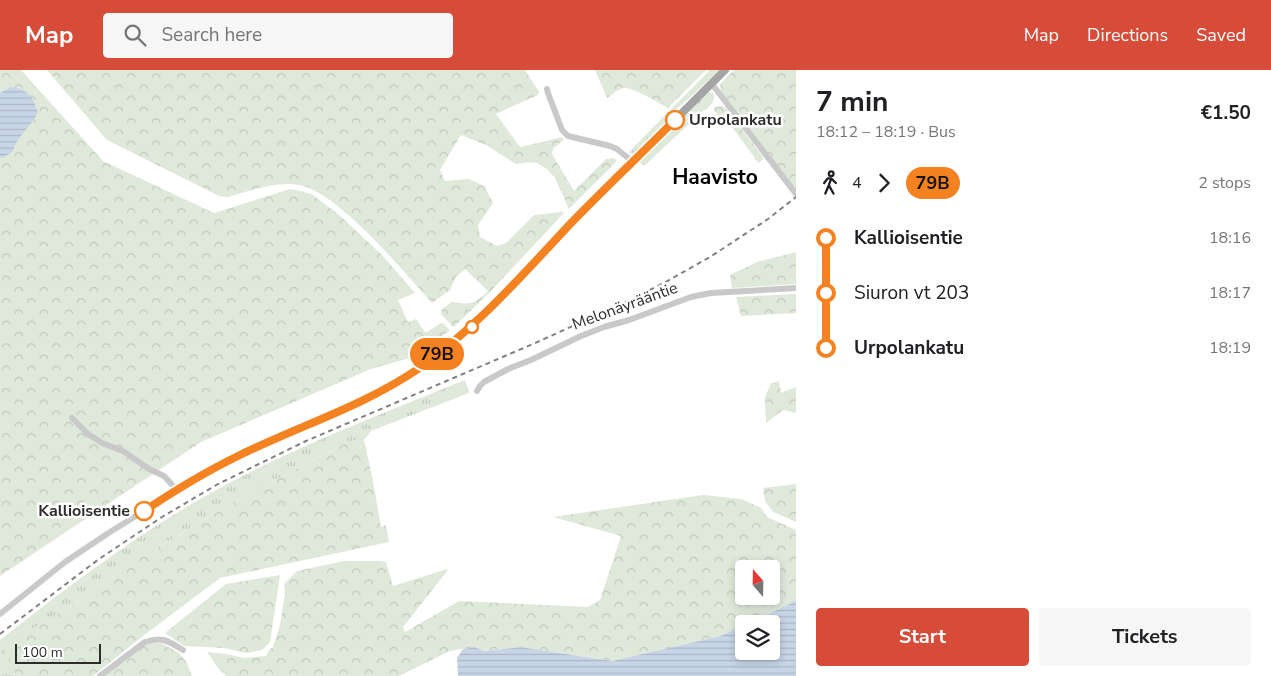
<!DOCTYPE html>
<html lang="en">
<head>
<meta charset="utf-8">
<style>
  body { margin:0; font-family:"Nunito Sans",sans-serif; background:#f6f6f6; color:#202124; height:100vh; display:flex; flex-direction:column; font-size:19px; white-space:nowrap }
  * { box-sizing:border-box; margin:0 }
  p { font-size:16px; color:#757577 }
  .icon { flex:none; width:28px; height:28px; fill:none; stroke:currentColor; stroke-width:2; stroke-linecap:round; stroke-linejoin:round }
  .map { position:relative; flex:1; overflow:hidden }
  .sheet { display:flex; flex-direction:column; background:#fff; width:475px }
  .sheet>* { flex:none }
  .badge { padding:0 10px; border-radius:16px; font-size:18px; line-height:32px }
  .needle { width:32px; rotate:340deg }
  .buttons { position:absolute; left:735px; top:490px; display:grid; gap:10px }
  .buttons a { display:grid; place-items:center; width:45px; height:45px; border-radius:5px; background:#fff; box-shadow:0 2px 8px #0003; font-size:25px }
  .scale { position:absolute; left:15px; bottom:12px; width:86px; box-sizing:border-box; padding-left:5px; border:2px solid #2c2c2c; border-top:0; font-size:14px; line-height:18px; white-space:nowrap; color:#2c2c2c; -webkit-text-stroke:4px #fff; paint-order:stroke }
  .map>.badge { position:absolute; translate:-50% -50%; box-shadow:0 0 0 2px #fff }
  .legs { display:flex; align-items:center; gap:8px; height:55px; padding:0 20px; font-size:16px }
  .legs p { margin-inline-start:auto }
  .head { display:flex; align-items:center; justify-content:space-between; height:85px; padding:0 20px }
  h1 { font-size:28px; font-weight:700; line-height:38px }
  .button { display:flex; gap:10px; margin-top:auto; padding:10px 20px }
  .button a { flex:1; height:58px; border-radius:5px; background:#d74b39; color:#fff; font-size:20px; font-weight:700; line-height:58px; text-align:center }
  .button a+a { background:#f6f6f6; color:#202124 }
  ul { padding:0 20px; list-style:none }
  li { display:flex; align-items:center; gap:18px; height:55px; font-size:19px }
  li i { display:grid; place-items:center; width:8px; height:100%; margin:0 6px; background:currentColor }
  li i::after { content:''; width:12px; height:12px; margin:-6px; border:4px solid; border-radius:50%; background:#fff }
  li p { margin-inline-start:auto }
  li:first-child i { background:linear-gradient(#0000 50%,currentColor 0) }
  li:last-child i { background:linear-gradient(currentColor 50%,#0000 0) }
  header { display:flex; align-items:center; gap:30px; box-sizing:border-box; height:70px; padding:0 25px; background:#d74b39; color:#fff }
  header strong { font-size:24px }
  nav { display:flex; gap:28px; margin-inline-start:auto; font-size:18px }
  .search { width:350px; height:45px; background:#f6f6f6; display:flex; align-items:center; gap:12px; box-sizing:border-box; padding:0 18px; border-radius:5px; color:#757577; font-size:19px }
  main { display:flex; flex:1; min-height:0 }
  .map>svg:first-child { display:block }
  .grass { fill:url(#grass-tufts) }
  .forest { fill:url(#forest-crowns); fill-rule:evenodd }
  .water { fill:url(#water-rules) }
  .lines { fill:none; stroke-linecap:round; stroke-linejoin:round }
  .minor { stroke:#c9c9c9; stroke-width:6 }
  .major { stroke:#a4a4a4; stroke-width:8 }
  .rail { stroke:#818181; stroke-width:2; stroke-dasharray:5 4; stroke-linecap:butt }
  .line-1-casing { stroke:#fff; stroke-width:11 }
  .line-1 { stroke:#f58220; stroke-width:8 }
  .stop-1-dot { fill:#fff; stroke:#f58220; stroke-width:2.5 }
  .labels { text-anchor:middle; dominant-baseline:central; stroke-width:5; stroke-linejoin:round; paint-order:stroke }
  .stop-label { font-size:16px; font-weight:bold; fill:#2c2c2c; stroke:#fff; text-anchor:start }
  .street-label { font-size:16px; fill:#2c2c2c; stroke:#fff }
  .district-label { font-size:21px; font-weight:bold; fill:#000; stroke:#fff }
</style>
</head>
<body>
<header>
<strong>Map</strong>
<div class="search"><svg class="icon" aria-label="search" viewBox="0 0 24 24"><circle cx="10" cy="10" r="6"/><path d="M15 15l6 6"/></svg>Search here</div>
<nav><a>Map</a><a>Directions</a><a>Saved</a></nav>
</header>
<main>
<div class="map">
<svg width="796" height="606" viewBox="0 0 796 606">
  <defs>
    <pattern id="grass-tufts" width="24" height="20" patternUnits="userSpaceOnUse" patternTransform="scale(1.25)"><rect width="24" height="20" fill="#dfe9da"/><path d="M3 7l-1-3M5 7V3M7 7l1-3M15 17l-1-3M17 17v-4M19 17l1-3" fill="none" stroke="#c0c8bb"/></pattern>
    <pattern id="forest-crowns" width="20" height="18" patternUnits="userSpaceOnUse" patternTransform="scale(1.25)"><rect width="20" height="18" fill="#dfe9da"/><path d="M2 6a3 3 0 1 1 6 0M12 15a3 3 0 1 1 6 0" fill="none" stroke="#c0c8bb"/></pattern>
    <pattern id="water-rules" width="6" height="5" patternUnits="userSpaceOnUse" patternTransform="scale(1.25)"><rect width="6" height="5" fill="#c7d5e7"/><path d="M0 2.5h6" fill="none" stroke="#abb7c6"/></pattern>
  </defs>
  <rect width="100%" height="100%" fill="#fff"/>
  <path class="grass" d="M710 0H719L694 24 673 42 670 40Z
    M709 22 713 23C716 30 711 35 706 40H704L644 96 638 91 706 24Z
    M668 42 671 44 661 59 637 83 633 84 628 83Z
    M465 310 469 323 371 361 364 370 350 371 246 425 135 491 73 535 3 577 17 606H0V570C71 514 145 458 225 415 302 374 384 343 465 310Z"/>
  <path class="forest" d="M0 0H21L103 91 214 143 290 119 301 121 313 125 338 144 382 185 415 223 398 230 408 252 416 249 425 262H427L441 253H443L450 260 449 261 417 286 371 299 201 372 0 506Z
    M47 0H525L539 22 538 25 496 44 520 77 563 67V70L553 79 552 84 574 121 606 89 614 88 617 91 569 139 555 108 547 99 537 93 531 92 516 94 486 75 461 65 440 100 445 111 469 109 484 116 493 133 478 155 480 167 497 176 506 173 534 145 563 142 564 143 490 222 454 257H453L441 244 442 239 452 232C470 235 475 234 488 221L465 199 456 207 450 220 432 233C405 203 337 121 299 115 277 111 250 121 228 127L219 126 107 70Z
    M595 0H706L668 38C659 33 633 17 624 18 617 19 613 25 607 28Z
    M734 0H796V121L721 21 720 14Z
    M722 36 727 39 763 87V89L759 93 754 89 755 88 725 48 722 51 714 40V38L716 37Z
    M796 182V214L732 218 730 205 757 192Z
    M796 224V243L741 246 736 227Z
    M779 311 781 323 796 317V343L783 340 766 353 765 327 771 313Z
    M364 370 373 411 381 457 386 455 389 472 220 508 143 566 93 606H17L2 577 73 535 135 491 246 425 350 371Z
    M796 414V452L773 442 765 431 763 418Z
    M703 425 742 429 761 438 767 447 796 460V531L747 554H744V555L720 566 612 591 521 577 484 581 475 577 450 581 399 606H226L218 598 207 582 226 584 244 588 266 586 269 580 273 577 280 555 285 523 284 514 297 501 344 491H380L386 492 393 516 447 499 448 500 403 557 405 562 459 531 588 537 600 530 621 466 553 447ZM744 499H771V526H744Z
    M280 505 270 572 262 580 246 583 224 578 184 576 165 563 226 514Z
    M147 573H161L179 583 187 593 192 606H104Z"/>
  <path class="water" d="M11 17C29 20 32 26 38 42 32 56 16 67 13 81L3 88 0 87V23Z
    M796 531V606H458L457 588 463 579 475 577 484 581 521 577 612 591 720 566 744 555V581H771V554H747Z"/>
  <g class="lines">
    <path class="minor" d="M712 14 796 124
      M477 321 480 316 484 312 508 299 531 290 581 266 604 257 629 250 691 227 711 223 796 218
      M72 348 88 364 102 373 123 381 149 399 164 406 177 420
      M0 544 65 492 110 462 204 404 239 385 331 346 365 329 402 309 435 286 473 256 575 149 633 92 617 79 610 76 568 66 562 60 548 23 547 19
      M100 606 145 572C162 566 168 571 183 580"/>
    <path class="major" d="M633 92 725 0"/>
    <path class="rail" d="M0 564 99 489 162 447 218 414 306 371 533 274 621 234 662 214 710 187 768 149 796 127"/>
  </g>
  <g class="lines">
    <g class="line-1-casing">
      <path id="line-1" d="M144 441C174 421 205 402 238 386 298 356 362 337 418 299 478 257 523 204 573 151 606 117 641 84 675 50"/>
    </g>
    <use href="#line-1" class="line-1"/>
  </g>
  <g class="stop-1-dot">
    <circle cx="675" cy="50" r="9"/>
    <circle cx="472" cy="257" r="6"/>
    <circle cx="144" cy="441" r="9"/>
  </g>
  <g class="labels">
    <g class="stop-label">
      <text x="689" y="50">Urpolankatu</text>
      <text x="130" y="441" text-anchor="end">Kallioisentie</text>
    </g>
    <g class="street-label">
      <text transform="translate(625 236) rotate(-20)">Melonäyrääntie</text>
    </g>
    <g class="district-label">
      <text x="715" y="107">Haavisto</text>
    </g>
  </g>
</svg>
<div class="buttons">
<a><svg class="needle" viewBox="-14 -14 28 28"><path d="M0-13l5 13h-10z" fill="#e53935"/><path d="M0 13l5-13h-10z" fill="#757577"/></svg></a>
<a><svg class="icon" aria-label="layers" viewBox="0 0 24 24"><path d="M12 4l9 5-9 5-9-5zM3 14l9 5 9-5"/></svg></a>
</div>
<div class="scale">100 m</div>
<b class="badge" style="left:437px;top:284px;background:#f58220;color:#111">79B</b>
</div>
<section class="sheet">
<div class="head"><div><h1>7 min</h1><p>18:12 – 18:19 · Bus</p></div><b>€1.50</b></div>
<div class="legs"><svg class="icon" aria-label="walk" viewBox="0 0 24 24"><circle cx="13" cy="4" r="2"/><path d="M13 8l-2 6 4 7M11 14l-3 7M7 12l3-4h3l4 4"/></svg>4<svg class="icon" aria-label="forward" viewBox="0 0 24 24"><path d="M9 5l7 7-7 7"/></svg><b class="badge" style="background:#f58220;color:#111">79B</b><p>2 stops</p></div>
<ul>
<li><i style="color:#f58220"></i><b>Kallioisentie</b><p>18:16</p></li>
<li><i style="color:#f58220"></i><span>Siuron vt 203</span><p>18:17</p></li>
<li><i style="color:#f58220"></i><b>Urpolankatu</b><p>18:19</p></li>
</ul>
<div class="button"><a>Start</a><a>Tickets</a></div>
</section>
</main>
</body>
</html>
